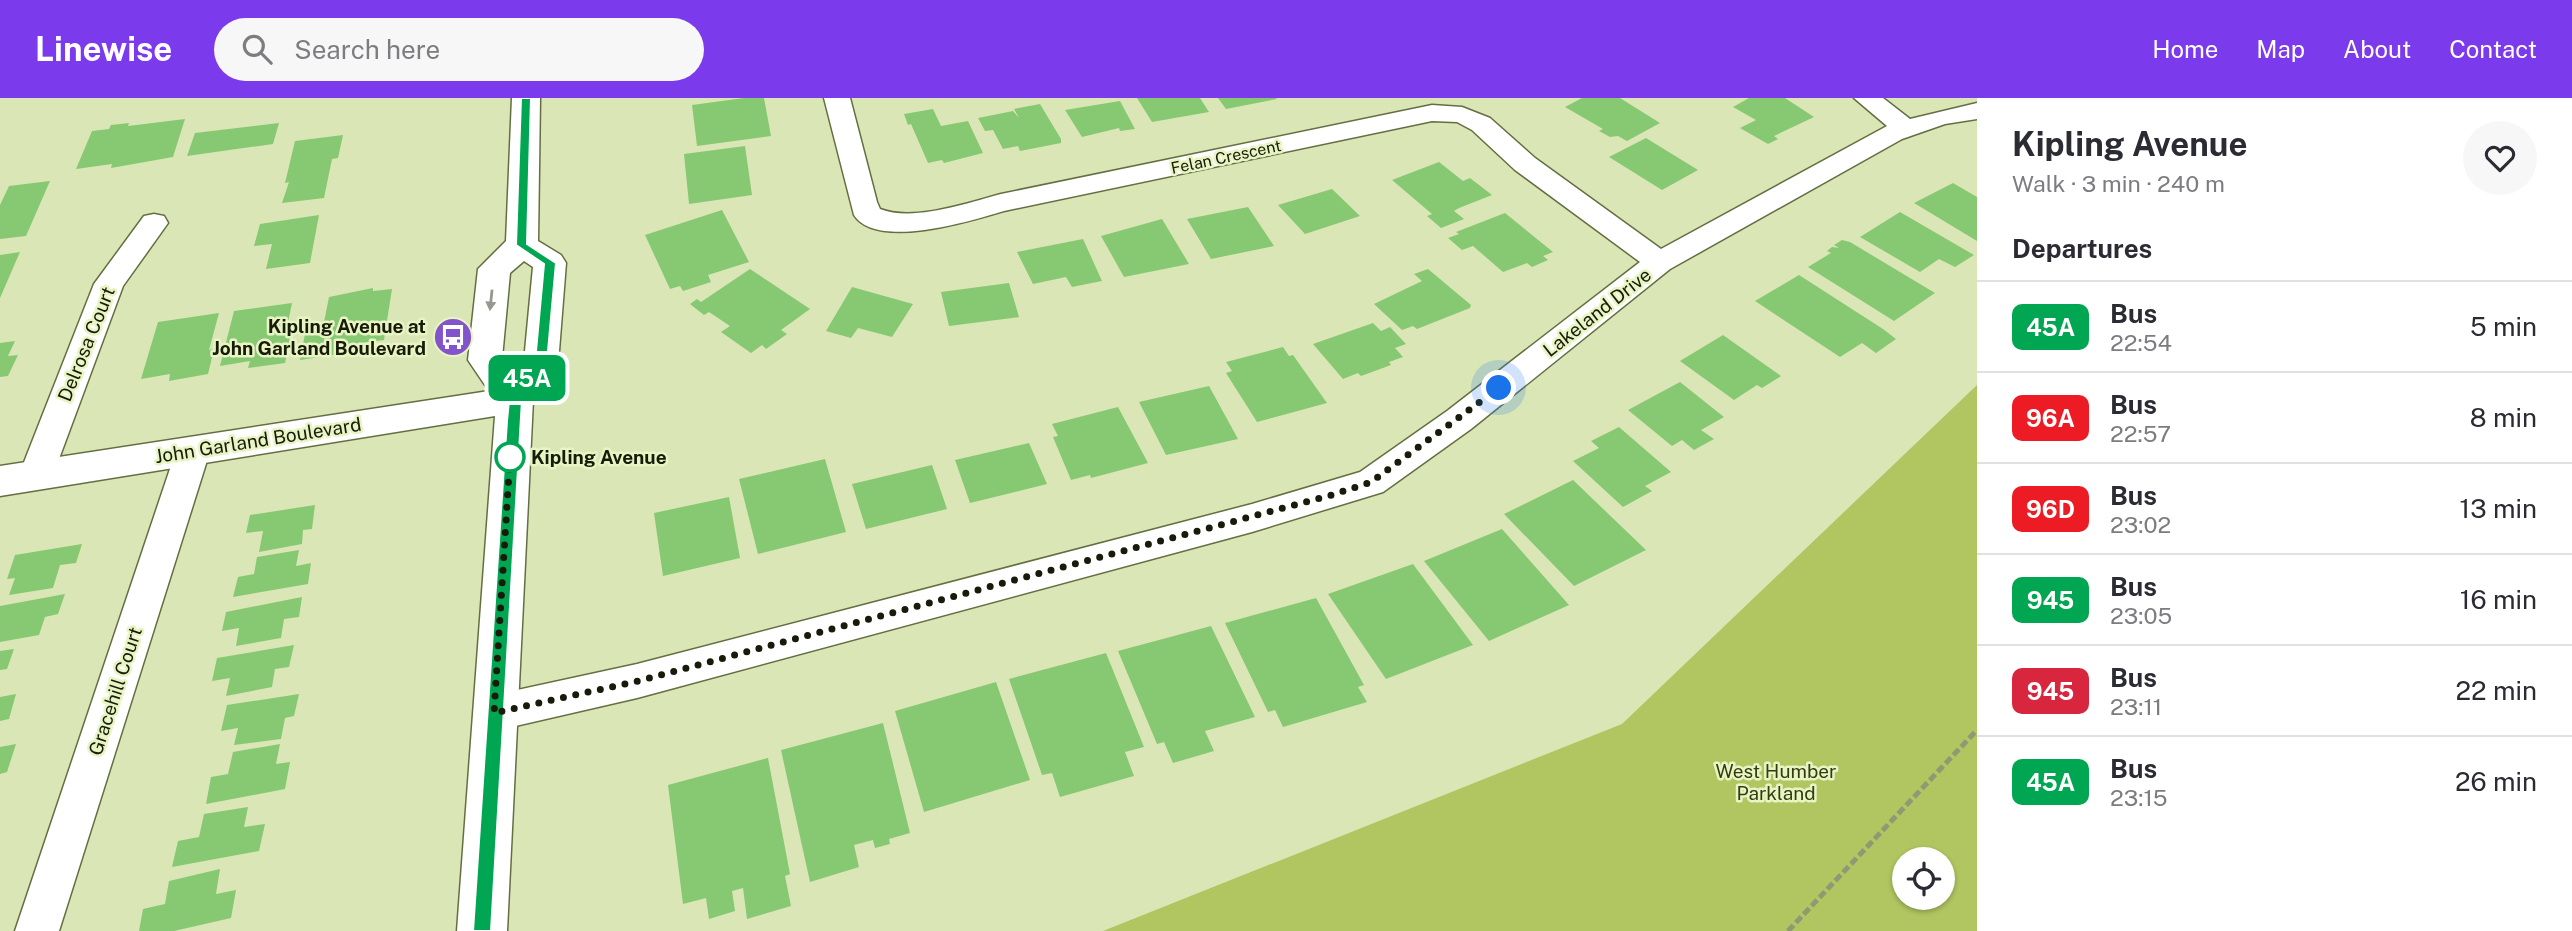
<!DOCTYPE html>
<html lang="en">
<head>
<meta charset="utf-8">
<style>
  body { margin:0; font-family:"Public Sans",sans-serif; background:#f7f7f7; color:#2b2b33; height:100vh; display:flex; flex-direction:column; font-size:26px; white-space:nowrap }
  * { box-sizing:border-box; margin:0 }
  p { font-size:23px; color:#7c7c81 }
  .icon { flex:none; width:38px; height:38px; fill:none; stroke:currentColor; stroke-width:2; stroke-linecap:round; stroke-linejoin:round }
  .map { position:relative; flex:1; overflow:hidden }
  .details { display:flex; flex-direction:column; background:#fff; width:595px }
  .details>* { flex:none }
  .badge { padding:0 14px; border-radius:10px; font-size:24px; line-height:46px }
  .controls { position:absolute; left:1892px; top:749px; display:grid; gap:14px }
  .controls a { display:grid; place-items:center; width:63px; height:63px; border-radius:50%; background:#fff; box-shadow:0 2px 5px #0004; font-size:35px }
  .you { position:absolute; width:35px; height:35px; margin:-18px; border:5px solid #fff; border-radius:50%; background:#1a73e8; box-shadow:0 0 0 10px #1a73e833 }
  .map>.badge { position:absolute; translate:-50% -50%; box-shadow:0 0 0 4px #fff }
  h2 { padding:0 35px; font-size:26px; line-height:63px }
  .round { display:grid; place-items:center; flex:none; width:74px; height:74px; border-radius:37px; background:#f7f7f7 }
  .headline { display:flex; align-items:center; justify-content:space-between; height:119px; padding:0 35px }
  h1 { font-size:33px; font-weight:700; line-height:52px }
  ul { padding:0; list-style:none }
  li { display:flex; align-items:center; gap:21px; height:91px; padding:0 35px; border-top:2px solid #e1e1e2 }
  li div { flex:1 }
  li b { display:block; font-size:26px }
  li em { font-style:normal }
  li .badge { min-width:77px; font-weight:700; text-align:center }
  header { display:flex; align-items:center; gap:42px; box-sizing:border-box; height:98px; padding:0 35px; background:#7c3aed; color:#fff }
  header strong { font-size:33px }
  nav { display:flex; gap:38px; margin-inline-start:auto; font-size:24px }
  .search { width:490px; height:63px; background:#f7f7f7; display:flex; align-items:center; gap:18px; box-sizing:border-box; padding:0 24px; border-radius:38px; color:#7c7c81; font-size:26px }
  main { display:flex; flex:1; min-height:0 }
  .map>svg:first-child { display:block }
  .green { fill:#b1c561; fill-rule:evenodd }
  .building { fill:#87c873 }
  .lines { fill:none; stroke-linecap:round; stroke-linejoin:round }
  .street-casing { stroke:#646e42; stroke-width:3 }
  .secondary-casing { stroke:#646e42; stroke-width:3 }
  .path { stroke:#909874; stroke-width:5; stroke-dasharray:8 3.5; stroke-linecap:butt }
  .street { fill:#fff; fill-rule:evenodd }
  .secondary { fill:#fff; fill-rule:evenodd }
  .oneway { fill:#979890 }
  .line { fill:#00a651; stroke:#fff; stroke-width:2 }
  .walk { stroke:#171b09; stroke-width:7; stroke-dasharray:0 12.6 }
  .stop-dot { fill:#fff; stroke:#00a651; stroke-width:3.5 }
  .labels { text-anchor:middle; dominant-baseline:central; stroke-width:5; stroke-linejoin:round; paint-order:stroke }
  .far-street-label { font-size:16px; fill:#171b09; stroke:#e8f4c3 }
  .street-label { font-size:19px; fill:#171b09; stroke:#e8f4c3 }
  .poi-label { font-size:19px; font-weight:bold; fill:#171b09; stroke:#e8f4c3; text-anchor:end }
  .stop-label { font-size:19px; font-weight:bold; fill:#171b09; stroke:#e8f4c3; text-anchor:start }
  .park-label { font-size:19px; fill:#333b10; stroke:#e8f4c3 }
</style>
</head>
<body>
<header>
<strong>Linewise</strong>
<div class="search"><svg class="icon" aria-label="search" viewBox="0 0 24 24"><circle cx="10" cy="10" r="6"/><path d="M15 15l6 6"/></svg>Search here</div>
<nav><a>Home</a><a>Map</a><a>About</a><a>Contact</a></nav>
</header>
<main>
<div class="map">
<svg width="1977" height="833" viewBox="0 0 1977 833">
  <rect width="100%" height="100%" fill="#dbe6b6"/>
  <path class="green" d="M1977 287V833H1103L1622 626ZM1904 761H1942V800H1904Z"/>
  <path class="building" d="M744 0H764L771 38 697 48 692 7Z
    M1137 0H1200L1209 14 1152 24Z
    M1218 0H1276L1277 1 1226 11Z
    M1582 0H1620L1660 25 1627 43 1618 38 1610 39 1599 33 1603 31 1565 9Z
    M1749 0H1785L1814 19 1774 38 1778 41 1768 46 1740 30 1756 22 1733 9Z
    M1120 3 1135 31 1120 33 1119 30 1082 39 1065 12Z
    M1040 6 1061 41V45L1020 53 1018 48 1003 51 993 32 985 33 978 20 1013 13 1019 20 1014 11Z
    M933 11 941 28 968 23 983 55 944 65 942 62 928 65 911 26 908 27 904 16Z
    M185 21 173 59 111 70 112 66 76 71 92 33 109 31 111 27 129 25 128 28Z
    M279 25 273 46 187 58 195 35Z
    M343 37 338 60 332 61 324 100 282 105 289 84 285 85 295 43Z
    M1646 40 1698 72 1662 92 1609 59Z
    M745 48 752 97 689 106 684 56Z
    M1439 64 1463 83 1470 80 1492 97 1459 110 1454 113 1464 121 1441 130 1427 118 1432 116 1392 82Z
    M50 83 26 138 0 141V107L9 88Z
    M1953 85 1977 99V143L1914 105Z
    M1332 91 1360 118 1305 136 1278 107Z
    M1248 109 1274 148 1211 161 1187 121Z
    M722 112 749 164 708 177 711 184 683 193 680 188 670 191 645 137Z
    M1900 114 1974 157 1955 169 1939 161 1920 174 1860 139Z
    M1505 115 1553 154 1543 158 1548 162 1532 169 1527 165 1503 174 1473 148 1462 152 1448 140 1459 136 1456 134Z
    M319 117 310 165 266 171 272 146 254 148 260 126Z
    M1162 121 1189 166 1124 179 1101 138Z
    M1083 141 1102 183 1072 189 1066 179 1033 186 1017 154Z
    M1842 142 1850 144 1935 195 1894 223 1808 169 1831 155 1827 153 1832 149 1839 150 1834 147Z
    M20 154 0 200V157Z
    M750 171 810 211 781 232 787 236 766 251 762 247 751 255 721 234 730 228 709 214 704 217 690 206 697 201 701 204Z
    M1428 171 1471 207 1470 210 1417 231 1413 228 1402 232 1374 206 1422 183 1414 176Z
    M1799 177 1883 231 1896 241 1876 255 1862 245 1840 259 1755 203Z
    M1009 185 1019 219 949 228 941 194Z
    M852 189 913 206 892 239 858 230 851 240 826 233Z
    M373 190V193L392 191 384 242 354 246 352 254 300 262 305 236 322 234 329 199Z
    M292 205 285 239 291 238 285 265 248 270 250 263 220 268 234 213Z
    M219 215 209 252 214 251 208 276 169 283 170 276 141 281 158 224Z
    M1373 225 1381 233 1390 229 1406 246 1395 250 1403 259 1389 264 1391 267 1361 278 1358 275 1343 281 1313 246Z
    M1723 237 1781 278 1762 290 1757 287 1734 302 1680 263Z
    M15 243 8 258 18 257 8 278 0 279V245Z
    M1283 249 1289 258 1293 257 1327 305 1257 324 1226 275 1232 273 1226 264Z
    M1680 284 1724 319 1701 332 1714 341 1694 352 1682 342 1672 348 1628 312Z
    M1209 288 1238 341 1166 357 1139 304Z
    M1118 309 1148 365 1091 380 1090 377 1071 382 1053 339 1058 338 1052 326Z
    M1619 329 1671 374 1645 388 1652 393 1623 409 1573 363 1599 350 1591 343Z
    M1029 345 1047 386 970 405 955 362Z
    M825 361 846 434 758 456 739 381Z
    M932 367 947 411 866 431 852 386Z
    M1573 382 1646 452 1574 488 1504 416Z
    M729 399 740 460 663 478 654 415Z
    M315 407 312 431 303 432 302 446 259 454 263 433 246 435 250 417Z
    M1502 431 1569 507 1489 543 1424 463Z
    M82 446 76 465 60 467 53 490 9 497 15 480 7 481 15 457Z
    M299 452 296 468 311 465 308 486 233 499 238 479 254 476 257 459Z
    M1413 466 1473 547 1386 581 1328 496Z
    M65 496 58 516 45 519 39 537 0 544V508Z
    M302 499 299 519 284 521 281 540 236 548 239 530 222 533 226 514Z
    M1316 500 1364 587 1358 589 1367 604 1283 629 1275 612 1268 614 1225 525Z
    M1211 528 1255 619 1205 633 1214 653 1173 665 1164 644 1157 646 1118 553Z
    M294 547 289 569 275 571 272 589 226 598 230 580 212 583 217 560Z
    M14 551 7 571 0 572V553Z
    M1106 555 1144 649 1125 654 1134 678 1060 699 1052 675 1042 677 1009 581Z
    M996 584 1030 682 924 714 895 613Z
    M16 596 9 621 0 623V599Z
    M299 596 294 618 285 620 281 641 234 647 238 630 221 633 227 607Z
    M883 625 910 735 889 741 890 746 875 750 873 742 854 747 859 769 810 784 781 652Z
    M16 646 7 674 0 676V649Z
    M280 646 276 666 290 664 285 691 206 706 211 679 228 676 233 654Z
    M768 660 790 776 785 778 791 808 747 821 743 790 732 793 735 813 709 821 706 800 683 806 668 687Z
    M248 709 244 729 265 726 259 753 172 769 178 743 199 739 204 716Z
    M220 771 216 796 236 792 231 820 174 833H139L143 811 165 806 169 783Z"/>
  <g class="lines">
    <g class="street-casing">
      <path id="street" d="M824 0H850L877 104 880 111C913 124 967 105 1001 96L1432 7 1462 9 1490 20 1535 60 1661 151 1887 28 1854 0H1883L1910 21 1977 5V21L1945 26 1902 41 1670 171 1471 331 1383 394 1252 434 637 600 494 633 480 628 474 615 480 602 494 597 637 566 1252 406 1360 374 1447 313 1640 164 1515 72 1472 32 1457 24 1432 23 1004 113C971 123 876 152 854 117Z
        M154 116 164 118 168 125 123 188 53 377 48 386 36 390 24 386 19 377 94 186 144 118Z
        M193 340 205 344 210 353 59 833H15L176 353 181 344Z"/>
    </g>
    <g class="secondary-casing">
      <path id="secondary" d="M512 0H540L538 143 561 157 566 165 559 253 533 302 507 833H457L495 318 0 398V368L489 293 468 262 478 171 506 143ZM524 163 533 169 525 253 513 274 502 260 510 175Z"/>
    </g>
    <path class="path" d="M1788 833 1977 632"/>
    <use href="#street" class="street"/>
    <use href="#secondary" class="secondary"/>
  </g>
  <defs><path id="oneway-solid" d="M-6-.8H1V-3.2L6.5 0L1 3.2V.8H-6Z" transform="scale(1.75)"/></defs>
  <use class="oneway" href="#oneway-solid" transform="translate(491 202) rotate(96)"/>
  <path class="line" d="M521 0H531L527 146 556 165 548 253 522 302 491 833H473L507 323 509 302 536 253 544 166 516 147Z"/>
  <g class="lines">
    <path class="walk" d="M510 359 494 615 638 583 1332 397 1371 384 1499 290"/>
  </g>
  <defs>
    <g id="bus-disc" transform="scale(2.0125)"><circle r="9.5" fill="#8353cc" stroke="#e8f4c3"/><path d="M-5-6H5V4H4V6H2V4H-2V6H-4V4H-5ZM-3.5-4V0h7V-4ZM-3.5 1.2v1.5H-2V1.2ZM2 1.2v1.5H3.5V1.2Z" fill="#fff"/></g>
  </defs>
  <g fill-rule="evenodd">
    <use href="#bus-disc" x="453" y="239"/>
  </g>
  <circle class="stop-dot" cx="510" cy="359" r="14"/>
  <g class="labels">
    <g class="far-street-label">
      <text transform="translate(1226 59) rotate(-12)">Felan Crescent</text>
    </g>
    <g class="street-label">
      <text transform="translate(1597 214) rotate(-38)">Lakeland Drive</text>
      <text transform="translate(86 246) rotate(-68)">Delrosa Court</text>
      <text transform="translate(258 342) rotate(-9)">John Garland Boulevard</text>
      <text transform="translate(115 593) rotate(-72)">Gracehill Court</text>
    </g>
    <g class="poi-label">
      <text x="426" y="228">Kipling Avenue at<tspan x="426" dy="22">John Garland Boulevard</tspan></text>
    </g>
    <g class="stop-label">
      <text x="531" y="359">Kipling Avenue</text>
    </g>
    <g class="park-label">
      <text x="1776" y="673">West Humber<tspan x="1776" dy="22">Parkland</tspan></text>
    </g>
  </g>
</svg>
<div class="controls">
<a><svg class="icon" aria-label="locate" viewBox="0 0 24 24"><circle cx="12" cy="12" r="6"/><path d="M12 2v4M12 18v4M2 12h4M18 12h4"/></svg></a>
</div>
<div class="you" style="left:1499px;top:290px"></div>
<b class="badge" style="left:527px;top:280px;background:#00a651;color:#fff">45A</b>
</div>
<section class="details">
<div class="headline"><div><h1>Kipling Avenue</h1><p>Walk · 3 min · 240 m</p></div><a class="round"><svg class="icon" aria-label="heart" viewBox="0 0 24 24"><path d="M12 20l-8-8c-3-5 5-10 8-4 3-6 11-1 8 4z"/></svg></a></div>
<h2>Departures</h2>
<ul>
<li><span class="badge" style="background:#00a651;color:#fff">45A</span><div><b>Bus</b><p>22:54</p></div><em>5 min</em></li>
<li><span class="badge" style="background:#ed1c24;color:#fff">96A</span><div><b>Bus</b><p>22:57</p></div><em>8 min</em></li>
<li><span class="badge" style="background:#ed1c24;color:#fff">96D</span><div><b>Bus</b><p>23:02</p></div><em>13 min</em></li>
<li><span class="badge" style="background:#00a651;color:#fff">945</span><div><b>Bus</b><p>23:05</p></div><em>16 min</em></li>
<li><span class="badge" style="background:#d7263d;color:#fff">945</span><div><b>Bus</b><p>23:11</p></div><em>22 min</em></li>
<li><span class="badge" style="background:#00a651;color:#fff">45A</span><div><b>Bus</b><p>23:15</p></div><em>26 min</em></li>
</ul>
</section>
</main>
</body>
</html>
